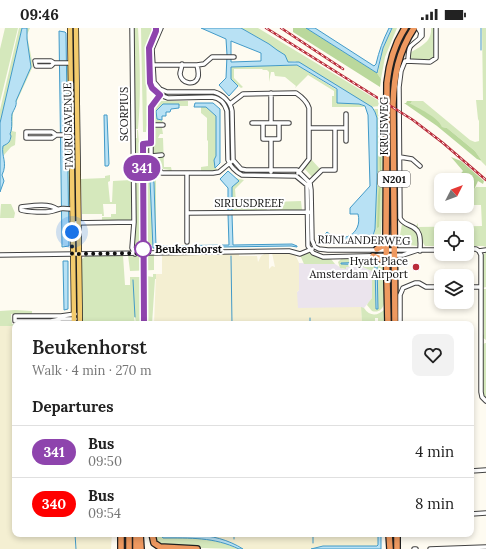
<!DOCTYPE html>
<html lang="en">
<head>
<meta charset="utf-8">
<style>
  body { margin:0; font-family:Lora,serif; background:#f2f2f2; color:#222; height:100vh; display:flex; flex-direction:column; font-size:15px; white-space:nowrap }
  * { box-sizing:border-box; margin:0 }
  p { font-size:13px; color:#767676 }
  .icon { flex:none; width:22px; height:22px; fill:none; stroke:currentColor; stroke-width:2; stroke-linecap:round; stroke-linejoin:round }
  .map { position:relative; flex:1; overflow:hidden }
  .drawer { position:absolute; left:12px; top:293px; width:462px; height:216px; display:flex; flex-direction:column; background:#fff; border-radius:8px; box-shadow:0 2px 6px #0003 }
  .drawer>* { flex:none }
  .badge { padding:0 8px; border-radius:13px; font-size:14px; line-height:26px }
  .needle { width:26px; rotate:48deg }
  .controls { position:absolute; left:434px; top:145px; display:grid; gap:8px }
  .controls a { display:grid; place-items:center; width:40px; height:40px; border-radius:8px; background:#fff; box-shadow:0 2px 6px #0003; font-size:20px }
  .you { position:absolute; width:20px; height:20px; margin:-10px; border:3px solid #fff; border-radius:50%; background:#1a73e8; box-shadow:0 0 0 6px #1a73e833 }
  .map>.badge { position:absolute; translate:-50% -50%; box-shadow:0 0 0 2px #fff }
  h2 { padding:0 20px; font-size:15px; line-height:36px }
  .round { display:grid; place-items:center; flex:none; width:42px; height:42px; border-radius:8px; background:#f2f2f2 }
  .head { display:flex; align-items:center; justify-content:space-between; height:68px; padding:0 20px }
  h1 { font-size:19px; font-weight:600; line-height:30px }
  ul { padding:0; list-style:none }
  li { display:flex; align-items:center; gap:12px; height:52px; padding:0 20px; border-top:1px solid #e0e0e0 }
  li div { flex:1 }
  li b { display:block; font-size:15px }
  li em { font-style:normal }
  li .badge { min-width:44px; font-weight:700; text-align:center }
  .status { display:flex; justify-content:space-between; align-items:center; height:28px; padding:0 20px; background:#fff; direction:ltr }
  .status svg { height:11px; fill:currentColor }
  .map>svg:first-child { display:block }
  .industrial { fill:#ebe4ed }
  .farmland { fill:#f4efd2 }
  .green { fill:#d5e8bc }
  .forest { fill:#bad89c }
  .water { fill:#b8e1f4; stroke:#429ac8; fill-rule:evenodd }
  .lines { fill:none; stroke-linecap:round; stroke-linejoin:round }
  .stream { stroke:#429ac8; stroke-width:1 }
  .minor-casing { stroke:#424242; stroke-width:5.5 }
  .major-casing { stroke:#202020; stroke-width:6 }
  .highway-casing { stroke:#202020; stroke-width:8 }
  .minor { stroke:#fff; stroke-width:3.5 }
  .major { stroke:#f3cb6d; stroke-width:4.5 }
  .highway { stroke:#ee9960; stroke-width:5.5 }
  .rail-casing { stroke:#ba2c3a; stroke-width:2.5 }
  .rail { stroke:#fff; stroke-width:1; stroke-dasharray:3; stroke-linecap:butt }
  .line-casing { stroke:#fff; stroke-width:9 }
  .line { stroke:#8e44ad; stroke-width:6 }
  .walk { stroke:#0f0f0f; stroke-width:4; stroke-dasharray:0 7.2 }
  .stop-dot { fill:#fff; stroke:#8e44ad; stroke-width:2 }
  .poi-dot { fill:#ba2c3a; stroke:#fff; stroke-width:1.5 }
  .labels { text-anchor:middle; dominant-baseline:central; stroke-width:4; stroke-linejoin:round; paint-order:stroke }
  .shield { fill:#fff; stroke:#575757; stroke-width:1 }
  .shield-label { font-size:10px; font-weight:bold; fill:#0f0f0f }
  .street-label { font-size:11px; fill:#0f0f0f; stroke:#fff }
  .stop-label { font-size:11px; font-weight:bold; fill:#0f0f0f; stroke:#fff; text-anchor:start }
  .poi-label { font-size:11px; fill:#0f0f0f; stroke:#fff; text-anchor:end }
</style>
</head>
<body>
<div class="status"><b>09:46</b><svg viewBox="0 0 49 12"><path d="M0 12V9h3v3zM5 12V6h3v6zM10 12V3h3v9zM15 12V0h3v12zM26 1h20v11H26zM47 4h2v5h-2z"/></svg></div>
<div class="map">
<svg width="486" height="521" viewBox="0 0 486 521">
  <rect width="100%" height="100%" fill="#fefbf1"/>
  <path class="industrial" d="M299 235 335 236 343 241H346V239L360 238 372 243V270L364 280 297 281V264L299 262Z"/>
  <path class="farmland" d="M239 225V228H257L258 234 261 228 266 225H269V241L272 238 275 239 272 225H289L295 226 299 235V262L297 264 298 280 361 279 362 296H154L156 246H162V226Z
    M0 298H15V506H112L111 521H0Z
    M162 506H378V517L377 518H323L310 521H243L230 514 196 507 165 508Z"/>
  <path class="green" d="M5 0H18L0 74V21Z
    M19 0H22L0 95V82Z
    M27 0H30L27 7 33 38 16 75 13 85 12 103 16 104 15 117 11 119 4 127 1 121 9 96Z
    M71 0H75L76 79 74 80H73Z
    M133 0H138C140 34 141 67 138 101H135L136 109H134Z
    M141 0H154L155 3 149 31H146L147 97 146 104H143Z
    M241 0H258L379 73V78L371 79 295 33 288 34 269 16Z
    M392 0H397L385 29 381 51 377 45 378 44 383 20Z
    M431 0H434V29C429 35 419 32 412 31L410 30V25C421 18 432 14 431 0Z
    M482 0H486V138L481 133H482L475 123 447 100 442 99 408 75H411L412 73H423L470 112 475 114 479 113V93L478 91 476 72H483Z
    M67 36 68 38 70 103 67 105Z
    M297 37 337 62 350 75 359 76 365 79H332V68H334V63L308 47 295 60 296 58 285 49 275 48 274 44H271L269 54V44L267 42H263L262 41H234V50L243 59 241 60 231 51V39Z
    M159 73H188V78H179V76H163L157 91 162 92 163 94 157 95V97L153 96 152 80Z
    M201 79H206L216 88V129L214 132 217 143H201V139L208 138V113L207 112V90L201 85Z
    M374 81H383L384 136 381 211 373 216 323 217 318 213 321 210C330 215 361 215 370 210 372 209 373 207 375 205L377 150V90Z
    M153 100H162L163 106H160L158 110H163L164 139H171L172 144H165L164 143 170 142 163 141 155 134V129H162V126H153Z
    M137 102H138L141 143 142 214H141V217H134V110H137Z
    M67 108 70 110V176L67 178Z
    M143 121H150V134L159 145 156 150V217L154 155 150 153 153 217H146V213H145L146 207 145 205Z
    M310 130 321 142 313 150 304 140 310 133Z
    M110 147V153L108 154 110 174H112L113 153 131 152V193H102V189H111V186H116V176H103L104 188H102V186H82L81 151 105 150V148Z
    M235 150 244 152 235 161 236 174H265L267 176V183H232V159L238 153Z
    M471 159 473 163 476 159H486V219L483 218H467V200H441V218H425C420 211 424 205 416 198L418 195V199L482 198 481 177H467V160Z
    M301 173 302 182 270 183V175L272 174Z
    M1 176H11L15 185 14 190H0Z
    M402 196C412 203 422 201 417 218L409 217 404 215 400 207Z
    M486 223V259L482 260V251H483V228Z
    M310 224 316 229 331 231 335 236H304L300 227Z
    M87 227H123L125 257H130V249H141L143 296H136L135 289H134L135 296H81V232Z
    M128 227H154V242L130 243Z
    M341 231 381 232 385 238 384 276C382 282 378 285 372 283L367 277 368 275 372 270V243L360 238 346 239V241L340 240 338 234Z
    M153 246H156V251H155L152 296H146L145 252H146V248L153 249Z
    M482 261H486V312L482 309 484 306 483 265H482Z
    M361 279 364 280C370 289 378 288 385 281L386 296H378V290H375V296H362Z
    M15 282 32 283V286H11L12 296H30H15V298H0V283Z
    M485 315H486V371L483 367 482 317Z
    M154 506H160L161 508C188 509 214 509 239 521L168 519 157 515Z"/>
  <path class="forest" d="M293 0H306L377 45 381 51 380 59 293 4Z
    M407 73H412L411 75H409C418 80 438 89 442 99L447 100 475 123 482 133 477 131 437 98 404 75H406Z
    M379 110 381 112V148L379 199 377 200 378 168 380 148Z
    M451 129 461 133 484 153 483 156 478 153 473 164 471 159 467 160V152H455L463 143Z"/>
  <path class="water" d="M22 0H27V11L31 39 16 73C17 78 14 81 12 86 11 93 13 99 10 106L11 108C10 114 9 115 3 118 1 128 8 135 2 147L4 153 0 164V95Z
    M201 0H241L269 16 277 22 285 27 288 34H299L372 79 375 84 377 90V150L375 201 373 208C362 215 332 216 321 210L327 204C342 217 363 206 358 186H350V180L370 158 368 87 365 78 359 76 337 75V61L297 37 231 39V51L238 58 229 68 219 57 226 50 227 27 226 11ZM231 13 261 25V33L231 34Z
    M306 0H315L374 38 376 36C379 23 383 12 389 0H392L383 20 377 45Z
    M59 3 65 4 66 5 69 218 62 219Z
    M195 75H213L220 81V135L215 140 214 132 216 128V88L206 79H194Z
    M163 76H179V80L171 81 170 84H166V88H162V92L157 91 156 83Z
    M104 87H107L109 136 108 138H105Z
    M228 143 239 153 232 159V183H228V160L220 151Z
    M152 150 153 151 154 155 156 218 229 217 228 186H232L233 217 292 216 297 218V219L291 218 153 220 150 152Z
    M63 233H68V281L64 282Z
    M376 234 377 236 378 281H376L375 237 341 236V235Z
    M160 506C170 509 183 507 194 507 211 507 229 512 243 521H239C214 509 190 510 163 510Z
    M378 506H381V521H311L323 518H377L378 517Z"/>
  <g class="lines">
    <path class="stream" d="M481 0V22
      M231 228 232 296
      M133 252 135 289
      M310 290V296
      M75 506 76 521
      M234 506V511
      M313 506V515"/>
    <g class="minor-casing">
      <path id="minor" d="M132 0 134 194 132 220 135 226
        M158 0 149 20 150 55C153 63 160 68 168 70L212 69C220 70 225 76 227 83L228 132C230 138 236 144 242 147L296 148 307 157 308 218 313 225 323 229 403 227 418 222
        M161 0 152 21 154 54 160 61 167 64H214C222 66 231 74 232 83L233 132 241 141 246 142H297L310 155 311 162 312 212 315 219
        M418 0 421 5 420 9
        M408 32C409 13 411 20 422 8V0
        M54 35 51 38H36L35 33H51L54 35H70
        M182 36C182 39 180 43 180 46 181 55 195 59 198 49 199 45 198 41 197 37
        M150 37H197L204 36 212 29H234
        M161 65 151 79V128L154 136 162 145H213L219 144 231 134
        M230 76 243 66 296 65C302 69 307 73 309 80V131L298 145
        M346 86V113
        M252 95H263
        M271 95V65
        M279 95V111H263V95H289
        M151 97H163
        M309 100H346
        M56 107 52 104H26V110H52L56 107H71
        M271 111V144
        M151 128 162 127
        M400 129 412 131 420 138
        M187 145V214
        M309 155 322 142H335V100
        M57 181C48 175 31 178 21 179V182C27 184 47 185 53 183 62 180 62 180 72 181
        M187 185 310 184
        M72 195 134 194
        M315 219 319 221 328 222H441
        M467 221H476L479 223 486 222
        M420 223C420 217 421 211 419 206 416 196 404 199 400 190L399 59 401 43 405 33 430 34 436 30V0
        M479 223 481 227V364L482 369 486 373
        M0 227 289 223 300 226 312 221
        M467 259H480
        M75 286 61 288H15V293H51L61 291H75
        M400 296V267L403 260 415 255H419L426 259H441
        M471 443 486 442
        M471 486 486 485
        M414 521H416
        M430 521 486 519"/>
    </g>
    <g class="major-casing">
      <path id="major" d="M70 0 74 296
        M76 0 80 296"/>
    </g>
    <g class="highway-casing">
      <path id="highway" d="M377 221 382 218 386 209
        M373 228 383 232 387 237
        M388 296 386 209 387 55C389 36 394 17 405 0
        M395 296 393 76C394 48 398 24 414 0
        M129 506V521
        M136 506V521
        M140 506 141 521
        M152 506 154 515 160 519 197 521
        M389 506 390 521
        M397 506V521
        M121 521V506"/>
    </g>
    <use href="#minor" class="minor"/>
    <use href="#major" class="major"/>
    <use href="#highway" class="highway"/>
    <g class="rail-casing">
      <path id="rail" d="M266 0 413 92 443 115 486 152
        M281 0 343 41"/>
    </g>
    <use href="#rail" class="rail"/>
  </g>
  <g class="lines">
    <g class="line-casing">
      <path id="line" d="M144 296 143 116 151 115V79L160 67 152 60 150 55 149 20 156 3V0"/>
    </g>
    <use href="#line" class="line"/>
    <path class="walk" d="M72 204V226L150 225 143 221"/>
  </g>
  <circle class="stop-dot" cx="143" cy="221" r="8"/>
  <circle class="poi-dot" cx="416" cy="239" r="4"/>
  <g class="labels">
    <rect class="shield" x="378" y="143" width="32" height="16" rx="3"/>
    <g class="shield-label">
      <text x="394" y="151">N201</text>
    </g>
    <g class="street-label">
      <text transform="translate(124 86) rotate(-90)">SCORPIUS</text>
      <text transform="translate(68 98) rotate(-91)">TAURUSAVENUE</text>
      <text transform="translate(384 98) rotate(-90)">KRUISWEG</text>
      <text x="249" y="175">SIRIUSDREEF</text>
      <text transform="translate(364 212) rotate(1)">RIJNLANDERWEG</text>
    </g>
    <g class="stop-label">
      <text x="155" y="221">Beukenhorst</text>
    </g>
    <g class="poi-label">
      <text x="408" y="233">Hyatt Place<tspan x="408" dy="13">Amsterdam Airport</tspan></text>
    </g>
  </g>
</svg>
<div class="controls">
<a><svg class="needle" viewBox="-14 -14 28 28"><path d="M0-13l5 13h-10z" fill="#e53935"/><path d="M0 13l5-13h-10z" fill="#767676"/></svg></a>
<a><svg class="icon" aria-label="locate" viewBox="0 0 24 24"><circle cx="12" cy="12" r="6"/><path d="M12 2v4M12 18v4M2 12h4M18 12h4"/></svg></a>
<a><svg class="icon" aria-label="layers" viewBox="0 0 24 24"><path d="M12 4l9 5-9 5-9-5zM3 14l9 5 9-5"/></svg></a>
</div>
<div class="you" style="left:72px;top:204px"></div>
<b class="badge" style="left:142px;top:140px;background:#8e44ad;color:#fff">341</b>
<section class="drawer">
<div class="head"><div><h1>Beukenhorst</h1><p>Walk · 4 min · 270 m</p></div><a class="round"><svg class="icon" aria-label="heart" viewBox="0 0 24 24"><path d="M12 20l-8-8c-3-5 5-10 8-4 3-6 11-1 8 4z"/></svg></a></div>
<h2>Departures</h2>
<ul>
<li><span class="badge" style="background:#8e44ad;color:#fff">341</span><div><b>Bus</b><p>09:50</p></div><em>4 min</em></li>
<li><span class="badge" style="background:#f00;color:#fff">340</span><div><b>Bus</b><p>09:54</p></div><em>8 min</em></li>
</ul>
</section>
</div>
</body>
</html>
